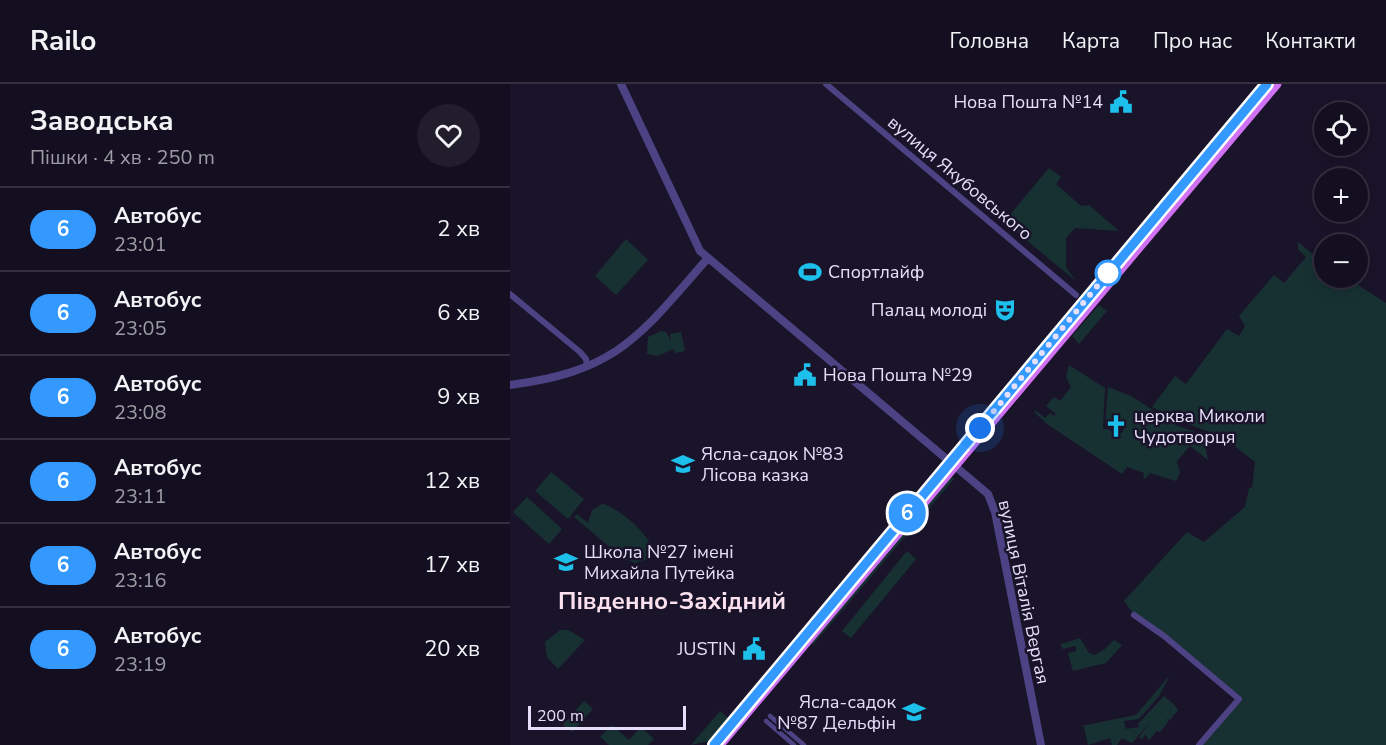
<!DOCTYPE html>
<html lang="uk">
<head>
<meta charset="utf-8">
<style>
  body { margin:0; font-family:"Nunito Sans",sans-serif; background:#211d2d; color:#f1f3f6; height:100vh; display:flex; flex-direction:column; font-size:22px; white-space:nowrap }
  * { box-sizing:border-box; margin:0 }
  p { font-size:20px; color:#9d9ca5 }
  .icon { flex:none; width:33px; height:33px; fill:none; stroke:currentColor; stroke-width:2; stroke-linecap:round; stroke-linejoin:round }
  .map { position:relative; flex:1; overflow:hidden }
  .details { display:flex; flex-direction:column; background:#140f20; width:510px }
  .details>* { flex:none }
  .badge { padding:0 12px; border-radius:20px; font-size:21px; line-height:39px }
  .fabs { position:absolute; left:804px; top:18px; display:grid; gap:12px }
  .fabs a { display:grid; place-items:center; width:54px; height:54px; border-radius:50%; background:#140f20; box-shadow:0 3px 15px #0003,0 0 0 2px #332f3e; font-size:30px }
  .scale { position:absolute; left:18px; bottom:15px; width:158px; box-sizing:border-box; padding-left:6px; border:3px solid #e6dffc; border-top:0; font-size:16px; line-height:21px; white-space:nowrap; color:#e6dffc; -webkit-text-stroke:4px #1a142a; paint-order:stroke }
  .you { position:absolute; width:30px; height:30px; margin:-15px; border:4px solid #fff; border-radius:50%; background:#1a73e8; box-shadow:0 0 0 9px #1a73e833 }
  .map>.badge { position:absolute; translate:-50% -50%; box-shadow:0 0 0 3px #fff }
  .round { display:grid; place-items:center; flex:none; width:63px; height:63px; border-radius:32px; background:#211d2d }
  .head { display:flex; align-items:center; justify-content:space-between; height:102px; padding:0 30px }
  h1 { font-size:28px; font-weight:700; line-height:45px }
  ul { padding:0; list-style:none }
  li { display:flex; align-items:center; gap:18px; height:84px; padding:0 30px; border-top:2px solid #332f3e }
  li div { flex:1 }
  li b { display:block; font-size:22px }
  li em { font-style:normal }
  li .badge { min-width:66px; font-weight:700; text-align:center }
  header { display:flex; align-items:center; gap:36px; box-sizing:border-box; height:84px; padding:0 30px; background:#140f20; border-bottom:2px solid #332f3e }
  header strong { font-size:28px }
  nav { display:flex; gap:33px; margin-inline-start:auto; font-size:21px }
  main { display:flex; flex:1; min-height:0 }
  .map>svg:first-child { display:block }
  .green { fill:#173133 }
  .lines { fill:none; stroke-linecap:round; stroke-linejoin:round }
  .pedestrian { stroke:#4d4384; stroke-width:4.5 }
  .minor { stroke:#4d4384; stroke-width:6 }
  .tertiary { stroke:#4d4384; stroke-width:8 }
  .primary { stroke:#d070f2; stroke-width:9 }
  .line-casing { stroke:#fff; stroke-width:14 }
  .line { stroke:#39f; stroke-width:9 }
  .walk { stroke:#e6dffc; stroke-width:6; stroke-dasharray:0 10.8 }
  .stop-dot { fill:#fff; stroke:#39f; stroke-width:3 }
  .labels { text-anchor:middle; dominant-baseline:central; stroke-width:5; stroke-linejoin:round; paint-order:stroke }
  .poi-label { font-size:18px; fill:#e6dffc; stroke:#1a142a; text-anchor:start }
  .street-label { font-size:18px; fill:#e6dffc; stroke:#1a142a }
  .district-label { font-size:24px; font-weight:bold; fill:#fce1ef; stroke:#1a142a }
</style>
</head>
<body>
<header>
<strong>Railo</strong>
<nav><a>Головна</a><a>Карта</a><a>Про нас</a><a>Контакти</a></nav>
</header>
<main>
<section class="details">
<div class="head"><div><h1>Заводська</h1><p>Пішки · 4 хв · 250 m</p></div><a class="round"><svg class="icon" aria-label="heart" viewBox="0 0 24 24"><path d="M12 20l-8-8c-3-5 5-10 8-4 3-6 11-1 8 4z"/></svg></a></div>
<ul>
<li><span class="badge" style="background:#39f;color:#fff">6</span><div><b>Автобус</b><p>23:01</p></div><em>2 хв</em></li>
<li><span class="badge" style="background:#39f;color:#fff">6</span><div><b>Автобус</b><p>23:05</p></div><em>6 хв</em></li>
<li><span class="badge" style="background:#39f;color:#fff">6</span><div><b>Автобус</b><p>23:08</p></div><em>9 хв</em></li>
<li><span class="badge" style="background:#39f;color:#fff">6</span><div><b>Автобус</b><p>23:11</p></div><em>12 хв</em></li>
<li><span class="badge" style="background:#39f;color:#fff">6</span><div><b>Автобус</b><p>23:16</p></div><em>17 хв</em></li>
<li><span class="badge" style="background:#39f;color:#fff">6</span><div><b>Автобус</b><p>23:19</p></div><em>20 хв</em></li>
</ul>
</section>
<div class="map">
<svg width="876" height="661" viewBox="0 0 876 661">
  <rect width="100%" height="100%" fill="#1a142a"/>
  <path class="green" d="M539 84 551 93 546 100 571 122 579 121 609 147 565 144 556 154V183L566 197 494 138Z
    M116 155 138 176 106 211 85 192Z
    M788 158 814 179V194H837L876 219V661H689L728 615 623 529 614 517 677 448 694 458 735 423 739 404H742L745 378 713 353 667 336 642 323 665 292 676 300 717 245 729 252 735 242 729 232 764 191 774 199 796 173 788 165Z
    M589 221 597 227 569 260 562 252Z
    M151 247 156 248 161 257 160 250 171 248 175 267 165 269 163 265 148 272 137 270 138 253Z
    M559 281 595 304 593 345H598L607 351 613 348 614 343 609 335 595 341 598 303 621 312 668 342 683 347 695 361 698 376 680 362 667 377 670 389 666 397 640 389 635 395 633 393 634 389 617 383 612 390 537 340 525 329V326L535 334 540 329 544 332 546 330 536 322 544 313 550 317 561 303 556 293Z
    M41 388 74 415 58 435 25 407Z
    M440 391 444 395 303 561 300 557Z
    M17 413 52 445 39 460 3 428Z
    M92 420C105 421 139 450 141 463L135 476 125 479 114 475 64 433 67 430 78 439 82 426Z
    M397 467 406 475 341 554 332 547Z
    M50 546H58L75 556 48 585 37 573 35 558Z
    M570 554 579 569 584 571 595 565 604 556 612 561 596 579 563 587 558 569 566 567V562L552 565 551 560Z
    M660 591 649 612 629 635 614 637 616 645 629 643 628 640 654 612 661 618 659 621 662 618 668 626 660 636 656 634 659 637 650 648 647 647 639 656 635 650 632 656 629 653 642 636 622 659 612 654 607 661H602L600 654 578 661 574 643 571 642 626 631Z
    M74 617 83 625 62 648 53 641Z
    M210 627 218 634 199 657 181 661Z
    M102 641 119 656 131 643 144 655 138 661H99L90 653Z"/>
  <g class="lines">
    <path class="pedestrian" d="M260 632 294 661
      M256 637 284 661"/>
    <path class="minor" d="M316 0 566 211
      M0 210 70 268 76 275 77 283
      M624 531 654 552 729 615 689 661"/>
    <path class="tertiary" d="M111 0 190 167 478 410 485 428 531 661
      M0 301C109 287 130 251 198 174"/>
    <path class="primary" d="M510 296 757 0
      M210 661 767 0"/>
  </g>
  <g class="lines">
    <g class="line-casing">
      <path id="line" d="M204 661 757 0"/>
    </g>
    <use href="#line" class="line"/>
    <path class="walk" d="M470 344 598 189"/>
  </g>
  <defs>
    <g id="civic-bare" transform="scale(1.8)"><path d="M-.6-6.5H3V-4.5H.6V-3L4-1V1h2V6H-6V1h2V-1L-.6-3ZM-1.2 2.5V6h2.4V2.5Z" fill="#1dbfeb" stroke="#1a142a" stroke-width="2.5" paint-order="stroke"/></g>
    <g id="stadium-bare" transform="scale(1.8)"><path d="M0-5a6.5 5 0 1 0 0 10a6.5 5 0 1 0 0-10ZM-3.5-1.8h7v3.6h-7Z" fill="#1dbfeb" stroke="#1a142a" stroke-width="2.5" paint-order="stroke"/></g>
    <g id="theatre-bare" transform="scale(1.8)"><path d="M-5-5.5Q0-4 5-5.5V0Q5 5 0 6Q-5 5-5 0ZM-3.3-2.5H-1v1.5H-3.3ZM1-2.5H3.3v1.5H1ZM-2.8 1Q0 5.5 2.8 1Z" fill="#1dbfeb" stroke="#1a142a" stroke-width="2.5" paint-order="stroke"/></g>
    <g id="church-bare" transform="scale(1.8)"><path d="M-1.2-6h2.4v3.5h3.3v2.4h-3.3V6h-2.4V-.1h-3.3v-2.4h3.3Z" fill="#1dbfeb" stroke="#1a142a" stroke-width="2.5" paint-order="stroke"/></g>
    <g id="school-bare" transform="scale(1.8)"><path d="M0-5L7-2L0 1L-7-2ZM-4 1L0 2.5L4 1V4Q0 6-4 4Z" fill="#1dbfeb" stroke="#1a142a" stroke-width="2.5" paint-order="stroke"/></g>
  </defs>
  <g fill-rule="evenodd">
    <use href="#civic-bare" x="611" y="18"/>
    <use href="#stadium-bare" x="300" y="188"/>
    <use href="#theatre-bare" x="495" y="226"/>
    <use href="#civic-bare" x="295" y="291"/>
    <use href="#church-bare" x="606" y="342"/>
    <use href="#school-bare" x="173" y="380"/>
    <use href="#school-bare" x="56" y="478"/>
    <use href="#civic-bare" x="244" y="565"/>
    <use href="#school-bare" x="404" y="628"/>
  </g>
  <circle class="stop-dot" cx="598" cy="189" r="12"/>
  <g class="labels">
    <g class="poi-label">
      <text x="593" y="18" text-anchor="end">Нова Пошта №14</text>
      <text x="318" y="188">Спортлайф</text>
      <text x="477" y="226" text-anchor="end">Палац молоді</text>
      <text x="313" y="291">Нова Пошта №29</text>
      <text x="624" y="332">церква Миколи<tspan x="624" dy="21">Чудотворця</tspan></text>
      <text x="191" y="370">Ясла-садок №83<tspan x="191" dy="21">Лісова казка</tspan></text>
      <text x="74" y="468">Школа №27 імені<tspan x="74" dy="21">Михайла Путейка</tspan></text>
      <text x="226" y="565" text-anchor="end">JUSTIN</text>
      <text x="386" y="618" text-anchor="end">Ясла-садок<tspan x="386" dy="21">№87 Дельфін</tspan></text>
    </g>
    <g class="street-label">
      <text transform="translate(450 94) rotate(40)">вулиця Якубовського</text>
      <text transform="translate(514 508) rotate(78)">вулиця Віталія Вергая</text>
    </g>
    <g class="district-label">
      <text x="162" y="517">Південно-Західний</text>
    </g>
  </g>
</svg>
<div class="fabs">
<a><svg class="icon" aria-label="locate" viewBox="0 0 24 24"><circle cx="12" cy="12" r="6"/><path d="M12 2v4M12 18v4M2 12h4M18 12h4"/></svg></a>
<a>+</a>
<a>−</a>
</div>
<div class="scale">200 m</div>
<div class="you" style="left:470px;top:344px"></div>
<b class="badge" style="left:397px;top:429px;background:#39f;color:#fff">6</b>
</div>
</main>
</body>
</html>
